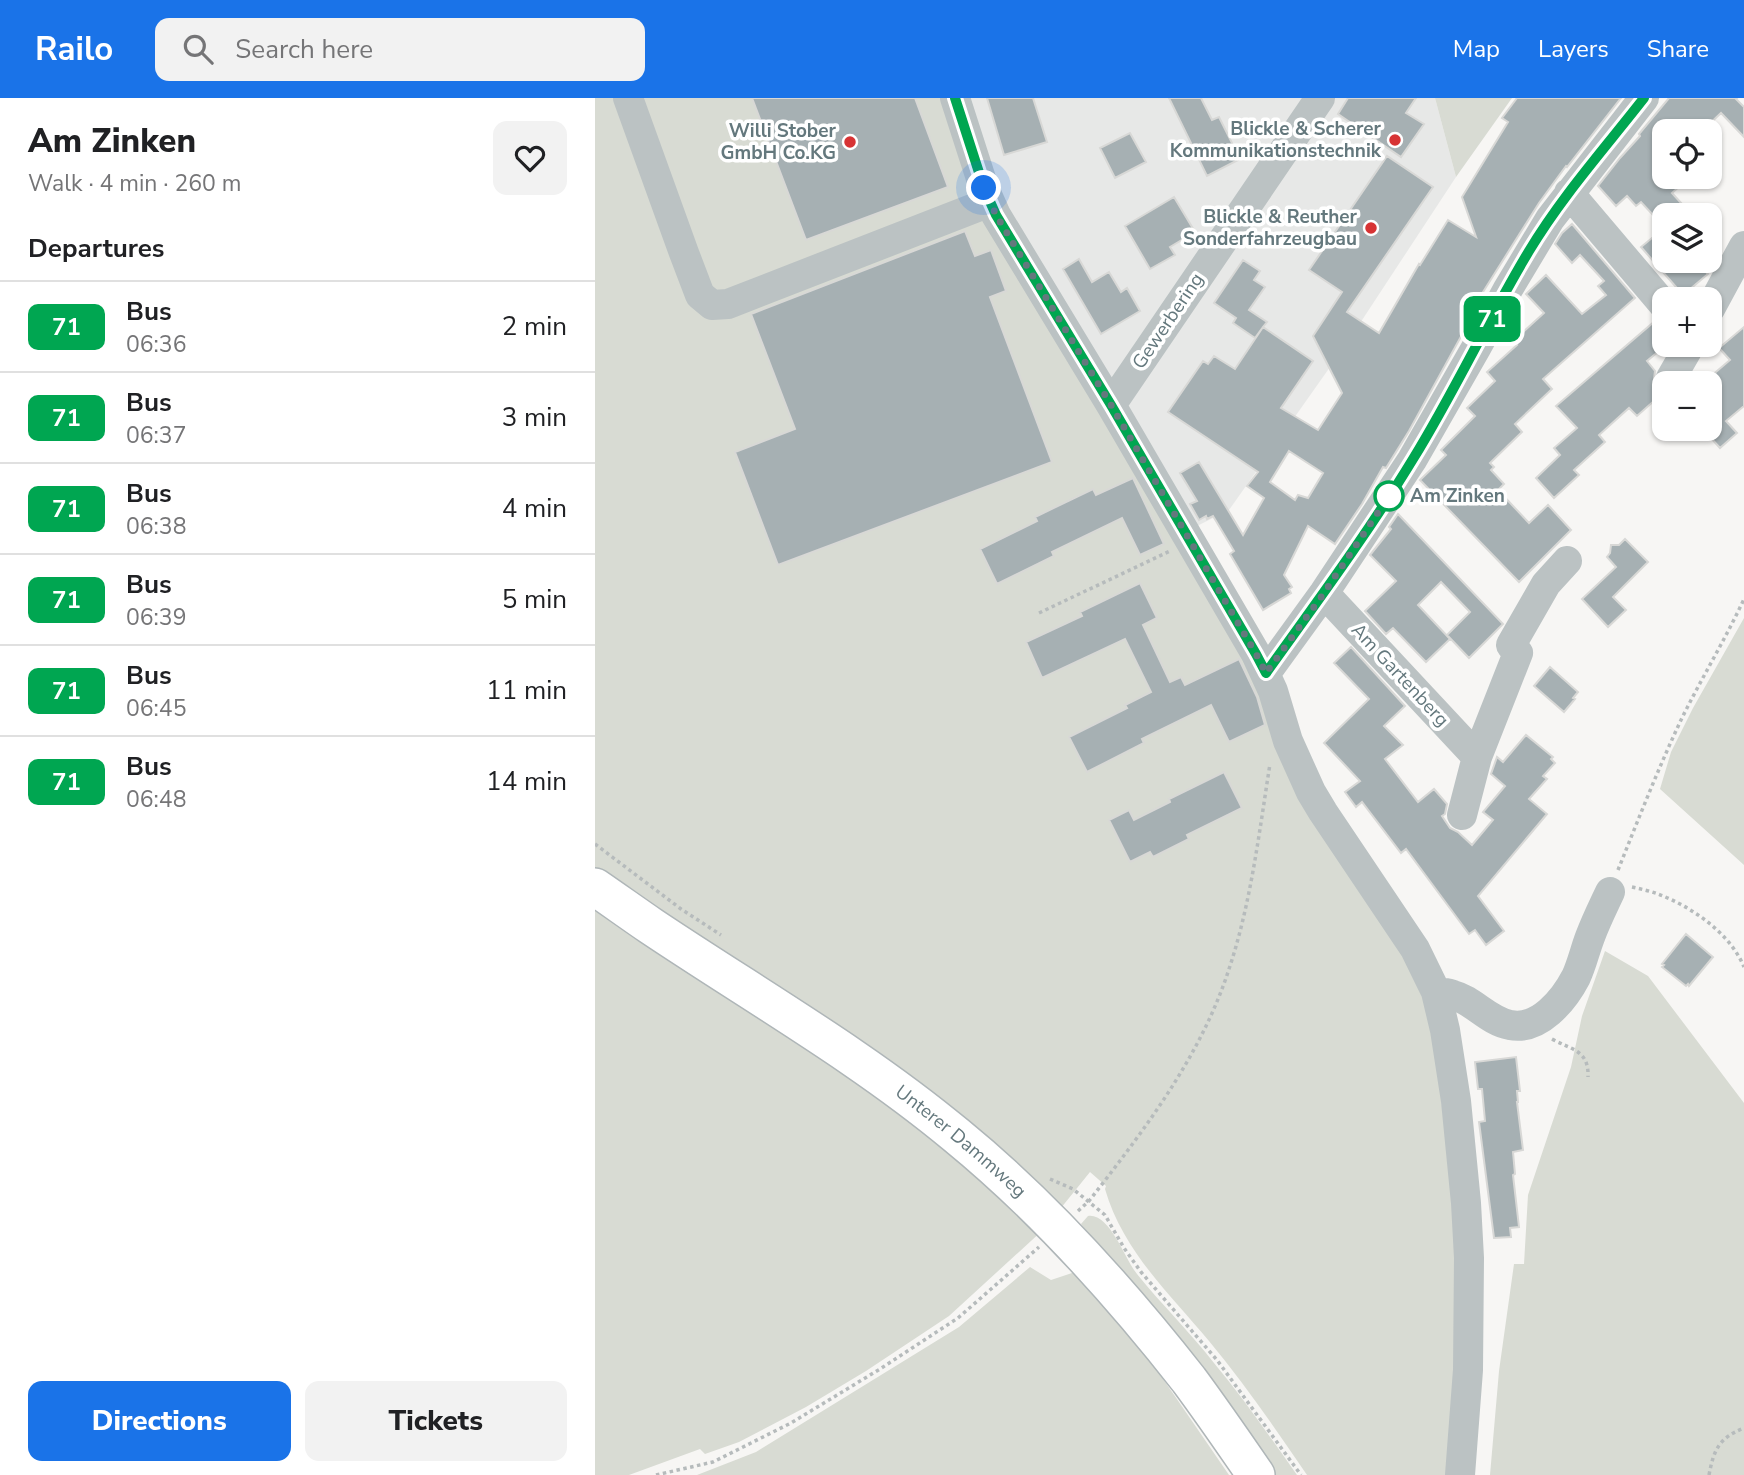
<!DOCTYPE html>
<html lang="en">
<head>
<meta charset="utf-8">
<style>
  body { margin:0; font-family:"Nunito Sans",sans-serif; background:#f2f2f2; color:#202124; height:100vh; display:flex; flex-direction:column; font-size:26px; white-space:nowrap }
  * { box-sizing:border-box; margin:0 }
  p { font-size:23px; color:#757577 }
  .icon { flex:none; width:38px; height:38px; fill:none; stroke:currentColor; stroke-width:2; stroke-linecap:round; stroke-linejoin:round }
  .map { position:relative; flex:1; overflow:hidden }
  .side { display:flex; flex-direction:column; background:#fff; width:595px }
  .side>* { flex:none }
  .badge { padding:0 14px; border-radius:10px; font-size:24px; line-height:46px }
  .tools { position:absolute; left:1057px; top:21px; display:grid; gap:14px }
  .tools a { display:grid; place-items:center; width:70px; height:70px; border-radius:14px; background:#fff; box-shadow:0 2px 5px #0004; font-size:35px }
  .you { position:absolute; width:35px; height:35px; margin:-18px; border:5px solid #fff; border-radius:50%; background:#1a73e8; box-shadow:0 0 0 10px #1a73e833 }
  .map>.badge { position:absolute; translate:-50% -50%; box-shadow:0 0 0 4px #fff }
  h2 { padding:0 28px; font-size:26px; line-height:63px }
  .round { display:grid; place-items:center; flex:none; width:74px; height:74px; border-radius:14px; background:#f2f2f2 }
  .head { display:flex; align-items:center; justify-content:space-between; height:119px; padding:0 28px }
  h1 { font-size:33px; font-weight:800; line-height:52px }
  .action { display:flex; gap:14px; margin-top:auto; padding:14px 28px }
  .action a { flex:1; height:80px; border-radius:14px; background:#1a73e8; color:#fff; font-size:28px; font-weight:800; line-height:80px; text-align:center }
  .action a+a { background:#f2f2f2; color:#202124 }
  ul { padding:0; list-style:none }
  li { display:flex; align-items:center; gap:21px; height:91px; padding:0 28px; border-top:2px solid #e0e0e0 }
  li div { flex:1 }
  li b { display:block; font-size:26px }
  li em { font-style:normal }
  li .badge { min-width:77px; font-weight:700; text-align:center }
  header { display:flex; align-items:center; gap:42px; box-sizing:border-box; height:98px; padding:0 35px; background:#1a73e8; color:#fff }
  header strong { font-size:33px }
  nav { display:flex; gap:38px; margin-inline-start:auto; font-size:24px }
  .search { width:490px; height:63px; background:#f2f2f2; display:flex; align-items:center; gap:18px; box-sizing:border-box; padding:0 24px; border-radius:14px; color:#757577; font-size:26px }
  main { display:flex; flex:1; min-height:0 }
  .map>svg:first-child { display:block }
  .built { fill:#e7e8e7 }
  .green { fill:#d8dbd3 }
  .building { fill:#a6b0b3; stroke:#d8d8d6; stroke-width:2; fill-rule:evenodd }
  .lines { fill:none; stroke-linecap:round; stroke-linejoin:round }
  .major-casing { stroke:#afb6b8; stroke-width:40 }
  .path { stroke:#b6bbbc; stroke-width:3.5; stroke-dasharray:3.5 3.5; stroke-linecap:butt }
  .minor { stroke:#bbc2c3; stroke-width:30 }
  .major { stroke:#fff; stroke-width:37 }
  .line-casing { stroke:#fff; stroke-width:16 }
  .line { stroke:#00a651; stroke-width:10 }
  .walk { stroke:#64787d; stroke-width:7; stroke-dasharray:0 12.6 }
  .poi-dot { fill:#d73334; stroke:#fff; stroke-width:2.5 }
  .stop-dot { fill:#fff; stroke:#00a651; stroke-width:3.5 }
  .labels { text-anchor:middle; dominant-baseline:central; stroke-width:7; stroke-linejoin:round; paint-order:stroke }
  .poi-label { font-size:19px; font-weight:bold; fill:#64787d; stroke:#fff; text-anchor:end }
  .street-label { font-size:19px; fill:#64787d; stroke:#fff }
  .stop-label { font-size:19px; font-weight:bold; fill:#64787d; stroke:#fff; text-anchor:start }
</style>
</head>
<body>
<header>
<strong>Railo</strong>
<div class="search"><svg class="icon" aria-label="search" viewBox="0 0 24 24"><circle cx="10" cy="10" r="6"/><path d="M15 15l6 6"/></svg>Search here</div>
<nav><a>Map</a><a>Layers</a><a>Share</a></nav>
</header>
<main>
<section class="side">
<div class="head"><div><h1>Am Zinken</h1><p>Walk · 4 min · 260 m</p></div><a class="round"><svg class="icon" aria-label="heart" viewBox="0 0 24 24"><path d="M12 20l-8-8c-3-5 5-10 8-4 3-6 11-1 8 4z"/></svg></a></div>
<h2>Departures</h2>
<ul>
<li><span class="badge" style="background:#00a651;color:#fff">71</span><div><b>Bus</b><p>06:36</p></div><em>2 min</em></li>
<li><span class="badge" style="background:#00a651;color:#fff">71</span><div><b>Bus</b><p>06:37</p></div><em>3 min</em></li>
<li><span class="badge" style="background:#00a651;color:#fff">71</span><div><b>Bus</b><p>06:38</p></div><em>4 min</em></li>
<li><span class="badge" style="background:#00a651;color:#fff">71</span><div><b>Bus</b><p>06:39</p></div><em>5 min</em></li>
<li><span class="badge" style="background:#00a651;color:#fff">71</span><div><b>Bus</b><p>06:45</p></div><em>11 min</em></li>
<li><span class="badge" style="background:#00a651;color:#fff">71</span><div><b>Bus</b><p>06:48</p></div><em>14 min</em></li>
</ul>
<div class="action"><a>Directions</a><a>Tickets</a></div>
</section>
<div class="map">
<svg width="1149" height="1377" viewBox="0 0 1149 1377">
  <rect width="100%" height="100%" fill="#f7f6f4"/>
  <path class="built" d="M0 0H840L861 79 752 245 634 412 586 436Z"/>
  <path class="green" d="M0 0H350L796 829 833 912 846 999 864 1159 858 1377H712C681 1332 650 1286 614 1243 574 1195 528 1153 510 1091L511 1088 495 1074 449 1131 354 1218 271 1273 211 1309 144 1344 110 1356 105 1351 34 1377H0Z
    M840 0H917L861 79Z
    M1149 520V767L1065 691 1076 654 1098 610Z
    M1010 853 1053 878 1149 1005V1377H895L904 1273 919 1166H929L933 1097 976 969 987 918Z
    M493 1118C515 1115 529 1160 542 1176 567 1207 595 1234 619 1265 649 1301 675 1339 702 1377H681L507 1154C502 1143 493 1136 486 1126Z
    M435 1169 456 1182 480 1174 564 1275 634 1377H102L161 1354 364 1229Z"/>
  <path class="building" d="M157 0H320L353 89 211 142Z
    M392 0H438L452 44 409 57Z
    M574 0H606L617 22 624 19 645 61 612 78Z
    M753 0H821L811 15 829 26 806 59 743 16Z
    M922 0H1026L972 69 971 68 944 105 871 221 874 224 814 333 791 370 788 369 767 406 740 446 713 428 689 477 697 489 694 491 696 495 668 512 635 456 639 453 618 418 612 421 611 418 604 422 595 406 602 403 585 375 604 364 648 437 669 400 652 388 663 374 573 314 608 263 613 266 619 258 640 271 668 229 660 240 638 225 641 220 619 205 648 162 665 173 659 182 670 189 654 212 672 224 668 229 718 263 686 310 723 332 747 295 718 238 747 194 714 172 792 58 838 89 752 214 784 235 824 166 825 167 853 122 881 139 867 99 913 24 907 20ZM694 353 728 375 713 400 703 397 700 402 675 384Z
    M1074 0H1142L1141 1 1149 9V39L1126 15 1107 33H1097L1087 23 1079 33H1069V79H1095L1077 95 1097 117H1058L1046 104 1041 108 1032 98 1021 108 1003 88 1025 60 1045 38 1044 36Z
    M535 35 551 64 520 80 505 50Z
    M579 99 600 134 575 149 580 157 555 171 530 128Z
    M977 126 1040 200 948 281 957 291 920 326 927 334 895 365 899 369 896 372 909 386 903 392 934 425 953 407 976 432 924 484 825 382 851 357 846 352 880 318 872 310 900 283 892 274 922 247 918 243 949 215 931 196 951 177 987 216 1011 197 1003 188 1009 183 985 157 977 165 960 146 967 135Z
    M1069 130V163H1101L1113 176 1088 197 1046 149Z
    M370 133 380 158 396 152 411 193 395 199 457 364 183 467 140 354 200 331 156 216Z
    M484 161 497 184 514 174 526 194 532 190 545 213 506 236 468 171Z
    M1060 223 1069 233V249L1052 263 1060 273 1059 281 1061 288 1068 295 1042 318 1034 310 1004 337 1010 344 979 372 984 377 959 400 941 380 965 357 959 350 982 330 961 308Z
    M1149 229V308L1131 323 1142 335 1125 350 1115 339V279L1135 262 1124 250Z
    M538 380 569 446 545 457 527 420 457 454 459 458 402 486 385 451 442 423 440 419 498 391 501 397Z
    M803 416 908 526 874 560 852 537 875 514 846 484 823 507 855 541 831 564 798 530 791 536 770 513 801 483 775 457 796 431 794 429Z
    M1030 441 1053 464 1018 499 1031 512 1013 529 987 501 1021 469 1012 459 1015 455 1016 447H1024Z
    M545 485 562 520 548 527 575 584 586 579 590 587 644 561 662 599 670 627 634 644 616 607 547 641 549 645 492 674 474 639 532 610 530 607 556 594 530 541 447 580 431 544 487 518 485 514Z
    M756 549 810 608 789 628 808 647 790 661 823 704 839 691 852 706 850 716 847 718 855 730 863 734 877 747 898 722 888 714 910 688 896 676 902 659 908 664 931 637 958 659 956 661 960 665 948 678 952 681 934 701 952 716 883 798 909 833 891 847 880 832 874 836 811 751 806 755 767 704 761 709 750 694 765 683 729 645 774 601 739 565Z
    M955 569 983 594 978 600 980 601 969 614 939 588Z
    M629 674 647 710 592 737 594 741 558 759 555 754 535 764 514 722 534 712 539 722 575 704 574 701Z
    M1091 836 1118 859 1094 888 1093 886 1091 888 1067 869 1069 867 1067 866Z
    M921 959 925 993H922L923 1004H922L928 1052 918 1054 920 1076 918 1077 924 1129 915 1130 916 1139 899 1140 884 1024 890 1023 887 991H883L880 964Z"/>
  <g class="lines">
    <g class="major-casing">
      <g id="major">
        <path id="s1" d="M0 789C19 802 37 815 56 828 159 897 266 958 361 1037 448 1108 525 1194 594 1282 617 1313 639 1345 661 1377"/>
      </g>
    </g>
    <path class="path" d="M444 515 575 453
      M0 746 86 811 126 837
      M1023 772C1043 722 1063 671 1086 622 1106 581 1130 542 1149 501
      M1037 789C1046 791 1055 793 1063 796 1097 809 1135 835 1149 869
      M957 941C977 952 994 952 993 979
      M455 1081 478 1091 510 1117 529 1150 546 1174 622 1262 706 1377
      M483 1113 494 1103C550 1031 606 958 634 871 656 805 664 735 675 666
      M61 1377 118 1364 196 1325 285 1271 363 1220 444 1149
      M1114 1377C1119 1351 1124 1340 1149 1330"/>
    <path class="minor" d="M33 0 89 155 105 197 117 207 133 206 395 104
      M360 0 389 90 401 117 516 307 661 556 678 593 693 643 716 694 728 714 820 851 841 894 850 932 861 1003 871 1105 874 1160 873 1272 865 1377
      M974 95 1069 207
      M1115 211 1149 148
      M1076 280 1095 247
      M516 307 725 0
      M729 495 882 659
      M671 575 729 495 817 362 881 250 913 191 955 121 1049 0
      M867 717 882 659 923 555 916 547 951 486 972 463
      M841 894C847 895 853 895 858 897 878 902 893 923 915 927 944 933 969 902 981 879 987 866 990 852 995 839 1001 823 1008 809 1015 794"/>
    <use href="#major" class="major"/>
  </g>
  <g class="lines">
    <g class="line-casing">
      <path id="line" d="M360 0 389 90 401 117 516 307 661 556 671 575C721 505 773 435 818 361 860 293 893 221 934 153 967 98 1010 50 1049 0"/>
    </g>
    <use href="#line" class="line"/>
    <path class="walk" d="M389 90 401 117 516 307 661 556 671 575 729 495 794 398"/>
  </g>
  <g class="poi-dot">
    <circle cx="800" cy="42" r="7"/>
    <circle cx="255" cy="44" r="7"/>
    <circle cx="776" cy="130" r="7"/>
  </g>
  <circle class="stop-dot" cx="794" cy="398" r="14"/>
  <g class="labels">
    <g class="poi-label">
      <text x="786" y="31">Blickle &amp; Scherer<tspan x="786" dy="22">Kommunikationstechnik</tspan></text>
      <text x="241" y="33">Willi Stober<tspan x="241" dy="22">GmbH Co.KG</tspan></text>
      <text x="762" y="119">Blickle &amp; Reuther<tspan x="762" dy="22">Sonderfahrzeugbau</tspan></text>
    </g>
    <g class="street-label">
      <text transform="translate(573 223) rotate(-56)">Gewerbering</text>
      <text transform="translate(805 577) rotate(47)">Am Gartenberg</text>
      <text stroke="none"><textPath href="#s1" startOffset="446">Unterer Dammweg</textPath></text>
    </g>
    <g class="stop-label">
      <text x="815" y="398">Am Zinken</text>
    </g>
  </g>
</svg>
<div class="tools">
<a><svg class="icon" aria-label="locate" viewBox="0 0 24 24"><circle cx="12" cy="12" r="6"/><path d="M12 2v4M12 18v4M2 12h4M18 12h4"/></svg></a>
<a><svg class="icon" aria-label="layers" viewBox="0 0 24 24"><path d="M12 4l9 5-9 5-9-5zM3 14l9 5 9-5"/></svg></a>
<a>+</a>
<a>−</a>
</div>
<div class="you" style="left:389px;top:90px"></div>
<b class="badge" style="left:897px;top:221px;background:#00a651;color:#fff">71</b>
</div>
</main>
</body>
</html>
